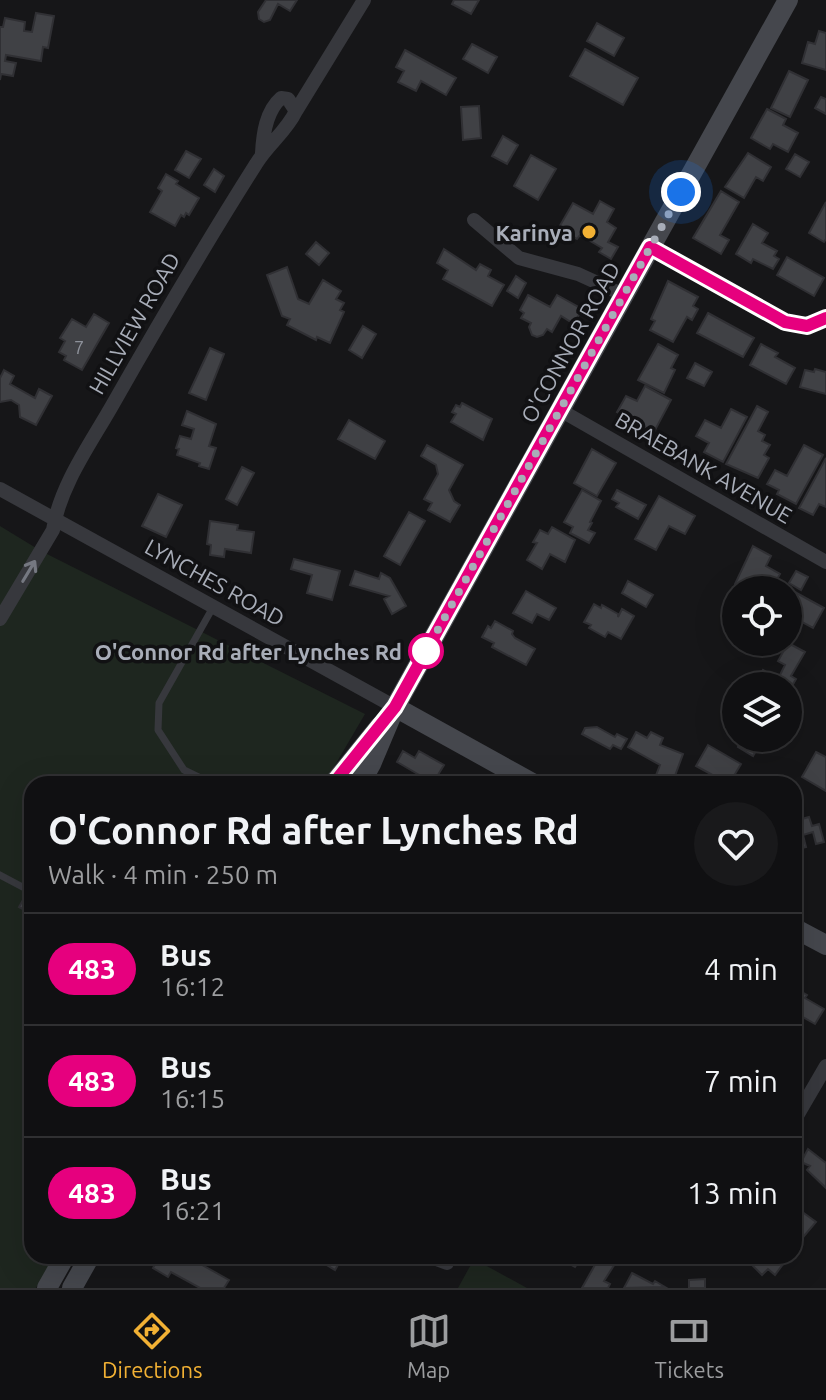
<!DOCTYPE html>
<html lang="en">
<head>
<meta charset="utf-8">
<style>
  body { margin:0; font-family:Ubuntu,sans-serif; background:#19191b; color:#f1f3f6; height:100vh; display:flex; flex-direction:column; font-size:30px; white-space:nowrap }
  * { box-sizing:border-box; margin:0 }
  p { font-size:26px; color:#9c9d9f }
  .icon { flex:none; width:44px; height:44px; fill:none; stroke:currentColor; stroke-width:2; stroke-linecap:round; stroke-linejoin:round }
  .map { position:relative; flex:1; overflow:hidden }
  .details { position:absolute; left:24px; top:776px; width:778px; height:488px; display:flex; flex-direction:column; background:#101012; border-radius:24px; box-shadow:0 8px 32px #0002,0 0 0 2px #303032 }
  .details>* { flex:none }
  .badge { padding:0 16px; border-radius:26px; font-size:28px; line-height:52px }
  .tools { position:absolute; left:722px; top:576px; display:grid; gap:16px }
  .tools a { display:grid; place-items:center; width:80px; height:80px; border-radius:50%; background:#101012; box-shadow:0 8px 32px #0002,0 0 0 2px #303032; font-size:40px }
  .you { position:absolute; width:40px; height:40px; margin:-20px; border:6px solid #fff; border-radius:50%; background:#1a73e8; box-shadow:0 0 0 12px #1a73e833 }
  .map>.badge { position:absolute; translate:-50% -50%; box-shadow:0 0 0 4px #fff }
  .round { display:grid; place-items:center; flex:none; width:84px; height:84px; border-radius:42px; background:#19191b }
  .head { display:flex; align-items:center; justify-content:space-between; height:136px; padding:0 24px }
  h1 { font-size:38px; font-weight:700; line-height:60px }
  ul { padding:0; list-style:none }
  li { display:flex; align-items:center; gap:24px; height:112px; padding:0 24px; border-top:2px solid #303032 }
  li div { flex:1 }
  li b { display:block; font-size:30px }
  li em { font-style:normal }
  li .badge { min-width:88px; font-weight:700; text-align:center }
  .dock { display:flex; justify-content:space-around; align-items:center; height:112px; border-top:2px solid #303032; background:#101012; font-size:22px; color:#9c9d9f }
  .dock a { display:grid; justify-items:center; gap:4px }
  .dock .on { color:#f2b134 }
  .map>svg:first-child { display:block }
  .green { fill:#1e261f }
  .building { fill:#404145; stroke:#303034; stroke-width:2 }
  .lines { fill:none; stroke-linecap:round; stroke-linejoin:round }
  .lane { stroke:#37383d; stroke-width:7 }
  .street { stroke:#37383d; stroke-width:14 }
  .secondary { stroke:#45474d; stroke-width:20 }
  .oneway { stroke:#757881 }
  .line-casing { stroke:#fff; stroke-width:18 }
  .line { stroke:#e6007e; stroke-width:12 }
  .walk { stroke:#a8adb8; stroke-width:8; stroke-dasharray:0 14.4 }
  .poi-dot { fill:#f2b134; stroke:#111113; stroke-width:3 }
  .stop-dot { fill:#fff; stroke:#e6007e; stroke-width:4 }
  .labels { text-anchor:middle; dominant-baseline:central; stroke-width:7; stroke-linejoin:round; paint-order:stroke }
  .number-label { font-size:18px; fill:#8e929b }
  .poi-label { font-size:22px; font-weight:bold; fill:#a8adb8; stroke:#111113; text-anchor:end }
  .street-label { font-size:22px; fill:#a8adb8; stroke:#111113 }
  .stop-label { font-size:22px; font-weight:bold; fill:#a8adb8; stroke:#111113; text-anchor:end }
</style>
</head>
<body>
<div class="map">
<svg width="826" height="1288" viewBox="0 0 826 1288">
  <rect width="100%" height="100%" fill="#161618"/>
  <path class="green" d="M0 526 41 551 365 714 324 784H32V1256H55L36 1288H0Z
    M474 1259 527 1288H458Z"/>
  <path class="building" d="M266 0H297L290 11 278 4 270 20 264 22 259 19 258 12Z
    M454 0H479L471 14 452 4Z
    M36 13 54 16 48 48 43 47 41 61 6 55 5 61 16 63 13 76 1 74 0 80V27H3L5 18 25 22 24 31 32 32Z
    M597 23 624 38 614 56 587 41Z
    M819 31 826 33V70L802 63 808 42 815 44Z
    M472 44 497 57 488 73 463 59Z
    M585 49 638 78 623 105 570 76Z
    M405 50 456 78 446 95 421 81 416 91 398 82 404 71 396 67Z
    M789 71 808 80 790 117 771 108Z
    M821 97 826 99V114L815 108Z
    M479 106 481 138 463 140 461 107Z
    M767 109 786 119 783 125 798 133 788 152 773 144 770 149 751 138Z
    M503 136 518 145 507 164 492 156Z
    M186 151 201 159 189 178 175 170Z
    M748 153 771 167 763 181 756 177 744 198 725 187Z
    M795 154 809 162 800 177 786 169Z
    M531 155 556 169 538 200 514 186Z
    M214 169 224 176 215 192 204 185Z
    M166 174 178 181 176 184 199 198 189 215 186 213 184 217 181 215 175 226 150 212 162 191 158 188Z
    M721 191 739 202 720 235 729 240 721 254 693 238Z
    M600 201 614 209 607 222 616 228 608 242 618 247 611 259 599 252 602 248 580 235 577 239 558 229 573 203 593 214Z
    M826 202V239L824 242 809 233Z
    M753 224 768 233 762 243 777 251 774 256 779 259 773 269 753 259 751 263 736 254Z
    M316 242 329 253 319 265 306 254Z
    M444 249 476 270 480 264 491 270 488 276 504 285 492 306 443 279 448 270 437 263Z
    M787 257 824 278 814 296 777 275Z
    M287 267 298 299 309 304 323 280 341 291 336 299 344 303 340 310 344 312 330 343 317 337 316 340 287 325 290 319 282 316 267 275Z
    M516 276 526 283 518 298 507 291Z
    M668 281 698 297 693 306 698 309 692 320 687 317 673 342 650 330 655 321 651 319Z
    M528 295 550 307 557 295 582 309 574 324 561 316 552 332 547 329 543 335 537 337 532 335 529 327 531 323 521 318 524 313 520 310Z
    M708 313 754 338 743 357 697 333Z
    M94 314 109 323 82 370 64 360 66 356 59 352 65 341 60 338 72 319 86 327Z
    M363 326 376 334 362 358 349 350Z
    M658 344 678 355 671 368 675 370 664 393 638 380Z
    M761 344 778 353 775 357 795 368 786 384 750 365Z
    M210 348 224 354 206 400 189 393Z
    M695 363 712 372 704 386 687 378Z
    M815 369 826 372V394L800 387 805 370 814 372Z
    M4 370 14 376 10 384 35 398 39 389 52 396 36 425 20 417 19 405 11 400 0 402V378Z
    M645 386 671 400 654 432 642 426 640 431 629 425 632 420 617 412 626 396 637 401Z
    M462 403 492 419 483 440 451 422 456 414 452 412 456 405 460 407Z
    M757 406 768 412 758 431 765 435 762 441 770 445 764 455 769 458 758 478 726 464Z
    M731 409 747 417 723 462 704 452 709 443 696 436 705 420 721 428Z
    M187 411 216 424 209 446 216 448 209 469 199 466 200 463 177 455 179 449 176 448 180 436 191 439 194 429 182 425Z
    M349 420 385 441 375 459 338 439Z
    M427 445 463 465 449 490 454 501 460 505 450 522 428 510 432 503 424 499 438 474 436 465 421 456Z
    M804 445 823 455 796 504 777 494 779 490 767 484 775 470 787 476Z
    M592 449 616 463 597 496 574 483Z
    M826 458V507L819 504 813 515 799 508Z
    M242 467 254 473 237 505 226 499Z
    M582 490 601 501 590 522 592 523 588 530 595 533 589 543 570 533 573 527 564 522Z
    M617 490 646 505 638 519 616 507 619 503 612 499Z
    M158 494 182 505 166 537 142 526Z
    M659 496 695 516 685 534 669 526 656 550 635 539Z
    M409 512 425 521 400 565 384 556Z
    M210 521 238 525 237 530 254 532 251 553 225 549 224 557 210 555 211 545 207 544Z
    M552 527 575 540 565 562 550 554 542 569 527 560 537 543 533 542 540 530 548 534Z
    M753 546 771 556 766 566 780 574 771 590H745L735 584Z
    M294 559 340 571 332 600 307 593 312 575 291 569Z
    M355 571 379 579 381 573 390 578 406 606 392 614 384 599 389 596 350 585Z
    M796 571 808 577 801 590 789 583Z
    M628 581 653 595 646 607 622 593Z
    M782 585 824 608 813 628 800 621 802 618 791 612 788 618V590H780Z
    M526 591 556 608 549 620 537 614 532 623 513 613Z
    M594 604 601 608 602 605 618 614V617L622 609 634 616 621 639 608 632 605 637 589 628 591 625 584 622Z
    M495 621 513 631 512 634 515 638 535 649 526 665 492 647 494 643 482 637 488 626 491 628Z
    M788 643 805 652 791 676 796 679 789 691 788 686H754L763 670 778 679 785 665 778 661Z
    M597 727 615 737 617 734 627 739 621 749 613 745 610 749 582 734 585 728Z
    M636 732 647 738 651 732 663 738 660 745 683 754 672 784 655 778 660 765 628 747Z
    M743 738 762 740 753 756 738 747Z
    M708 745 741 764 729 784 696 766Z
    M403 751 415 758 419 751 444 765 433 783 397 762Z
    M816 752 826 757V791L802 777Z
    M809 817 812 826 819 824 824 842 816 844 813 832 803 835 806 847 794 850V821Z
    M24 898 32 902V914L19 907Z
    M795 988 807 995 805 998 824 1009 815 1024 794 1012Z
    M808 1149 826 1163V1188L807 1170 810 1166 801 1162Z
    M801 1211 816 1222 799 1242 794 1238V1216L796 1217Z
    M159 1256H198L195 1261 229 1280 224 1288H200L171 1272 168 1277 153 1268Z
    M312 1256H343L335 1270Z
    M565 1256H582L575 1267 562 1260Z
    M595 1256H620L604 1281 610 1284 608 1288H582L596 1263 592 1261Z
    M755 1256H754H789L775 1275 768 1269 762 1275 749 1262Z
    M632 1273 653 1284 655 1281 665 1287 624 1288Z
    M705 1279V1288H689V1280Z"/>
  <g class="lines">
    <path class="lane" d="M212 609 159 703 158 730 184 770 213 784
      M0 875 32 892"/>
    <path class="street" d="M296 111 364 0
      M474 220 519 258 578 274 624 295
      M650 247 785 322 807 326 825 319
      M560 410 826 562
      M0 489 395 707
      M0 619 53 530C60 485 91 443 113 404 159 323 206 243 256 164 268 144 286 132 296 111L288 99 281 98C266 111 263 134 262 153
      M794 1121 826 1066
      M428 1256 447 1263"/>
    <path class="secondary" d="M395 707 534 784
      M333 784 380 726
      M360 784 371 764 395 707 788 0
      M794 928 826 945
      M47 1288 65 1256
      M72 1288 90 1256"/>
  </g>
  <defs><path id="oneway-shaft" d="M-6 0H5M1.5-3L5.5 0L1.5 3" fill="none" stroke-width="1.6" stroke-linecap="round" stroke-linejoin="round" transform="scale(2)"/></defs>
  <use class="oneway" href="#oneway-shaft" transform="translate(29 571) rotate(-59)"/>
  <g class="lines">
    <g class="line-casing">
      <path id="line" d="M333 784 395 707 650 247 785 322 807 326 826 318"/>
    </g>
    <use href="#line" class="line"/>
    <path class="walk" d="M426 651 425 653 681 192"/>
  </g>
  <circle class="poi-dot" cx="589" cy="232" r="8"/>
  <circle class="stop-dot" cx="426" cy="651" r="16"/>
  <g class="labels">
    <g class="number-label">
      <text x="79" y="347">7</text>
    </g>
    <g class="poi-label">
      <text x="573" y="232">Karinya</text>
    </g>
    <g class="street-label">
      <text transform="translate(134 323) rotate(-60)">HILLVIEW ROAD</text>
      <text transform="translate(570 342) rotate(-61)">O'CONNOR ROAD</text>
      <text transform="translate(704 467) rotate(30)">BRAEBANK AVENUE</text>
      <text transform="translate(215 582) rotate(29)">LYNCHES ROAD</text>
    </g>
    <g class="stop-label">
      <text x="402" y="651">O'Connor Rd after Lynches Rd</text>
    </g>
  </g>
</svg>
<div class="tools">
<a><svg class="icon" aria-label="locate" viewBox="0 0 24 24"><circle cx="12" cy="12" r="6"/><path d="M12 2v4M12 18v4M2 12h4M18 12h4"/></svg></a>
<a><svg class="icon" aria-label="layers" viewBox="0 0 24 24"><path d="M12 4l9 5-9 5-9-5zM3 14l9 5 9-5"/></svg></a>
</div>
<div class="you" style="left:681px;top:192px"></div>
<section class="details">
<div class="head"><div><h1>O'Connor Rd after Lynches Rd</h1><p>Walk · 4 min · 250 m</p></div><a class="round"><svg class="icon" aria-label="heart" viewBox="0 0 24 24"><path d="M12 20l-8-8c-3-5 5-10 8-4 3-6 11-1 8 4z"/></svg></a></div>
<ul>
<li><span class="badge" style="background:#e6007e;color:#fff">483</span><div><b>Bus</b><p>16:12</p></div><em>4 min</em></li>
<li><span class="badge" style="background:#e6007e;color:#fff">483</span><div><b>Bus</b><p>16:15</p></div><em>7 min</em></li>
<li><span class="badge" style="background:#e6007e;color:#fff">483</span><div><b>Bus</b><p>16:21</p></div><em>13 min</em></li>
</ul>
</section>
</div>
<nav class="dock">
<a class="on"><svg class="icon" aria-label="directions" viewBox="0 0 24 24"><path d="M12 3l9 9-9 9-9-9zM9 14v-3h6M13 9l2 2-2 2"/></svg>Directions</a>
<a><svg class="icon" aria-label="map" viewBox="0 0 24 24"><path d="M3 6l6-2 6 2 6-2v14l-6 2-6-2-6 2zM9 4v14M15 6v14"/></svg>Map</a>
<a><svg class="icon" aria-label="tickets" viewBox="0 0 24 24"><path d="M3 7h18v10H3zM15 7v10"/></svg>Tickets</a>
</nav>
</body>
</html>
